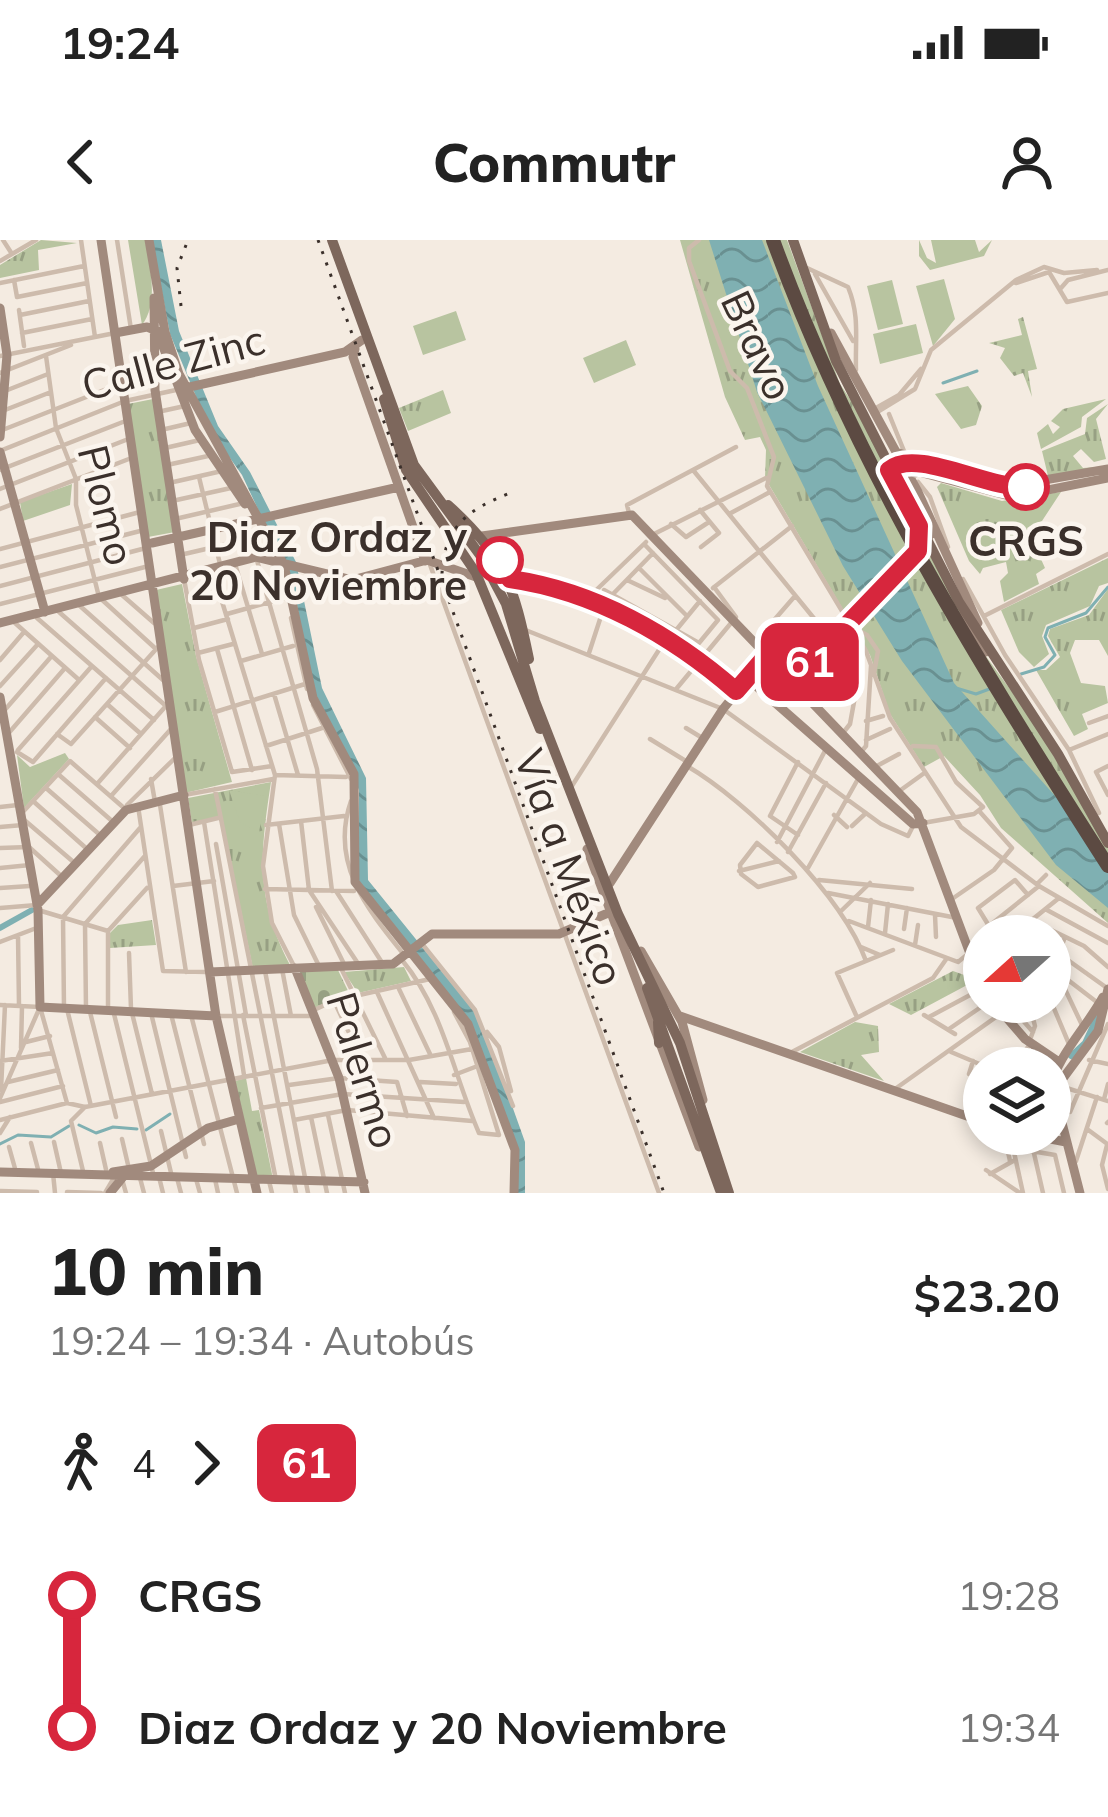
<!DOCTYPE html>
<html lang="es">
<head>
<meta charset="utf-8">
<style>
  body { margin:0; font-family:Mulish,sans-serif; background:#f2f2f2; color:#222; height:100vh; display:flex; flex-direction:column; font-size:45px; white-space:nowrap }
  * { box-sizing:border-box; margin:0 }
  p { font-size:39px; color:#767676 }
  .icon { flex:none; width:66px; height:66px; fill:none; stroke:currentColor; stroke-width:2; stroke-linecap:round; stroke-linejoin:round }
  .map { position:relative; height:953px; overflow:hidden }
  .side { display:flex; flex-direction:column; background:#fff; flex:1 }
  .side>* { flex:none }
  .badge { padding:0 24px; border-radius:18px; font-size:42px; line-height:78px }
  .needle { width:78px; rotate:249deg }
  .buttons { position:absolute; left:963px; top:675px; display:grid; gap:24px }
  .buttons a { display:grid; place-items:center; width:108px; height:108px; border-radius:50%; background:#fff; box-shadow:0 6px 18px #0003; font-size:60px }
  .map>.badge { position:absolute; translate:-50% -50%; box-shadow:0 0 0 6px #fff }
  .legs { display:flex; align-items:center; gap:18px; height:132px; padding:0 48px; font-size:39px }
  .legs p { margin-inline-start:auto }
  .headline { display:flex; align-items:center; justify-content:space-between; height:204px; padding:0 48px }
  h1 { font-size:66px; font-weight:800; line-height:90px }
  ul { padding:0 48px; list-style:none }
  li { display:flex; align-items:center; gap:42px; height:132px; font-size:45px }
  li i { display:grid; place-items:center; width:18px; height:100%; margin:0 15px; background:currentColor }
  li i::after { content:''; width:30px; height:30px; margin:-15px; border:9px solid; border-radius:50%; background:#fff }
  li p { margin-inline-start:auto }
  li:first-child i { background:linear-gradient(#0000 50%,currentColor 0) }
  li:last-child i { background:linear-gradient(currentColor 50%,#0000 0) }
  .status { display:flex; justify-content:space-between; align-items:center; height:84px; padding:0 60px; background:#fff; direction:ltr }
  .status svg { height:33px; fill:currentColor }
  header { display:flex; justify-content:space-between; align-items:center; height:156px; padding:0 48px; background:#fff; font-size:54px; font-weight:800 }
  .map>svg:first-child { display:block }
  .grass { fill:url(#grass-tufts) }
  .cemetery { fill:url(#cemetery-stones) }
  .pitch { fill:#b8c4a0 }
  .water { fill:url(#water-waves) }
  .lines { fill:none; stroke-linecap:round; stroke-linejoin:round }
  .stream { stroke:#7fb0b2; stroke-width:3 }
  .canal { stroke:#7fb0b2; stroke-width:6 }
  .street { stroke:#cdbbac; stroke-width:4.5 }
  .secondary { stroke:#a18a7d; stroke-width:9 }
  .primary { stroke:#7d675c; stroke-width:10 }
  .highway { stroke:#5c4a42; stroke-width:14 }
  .rail { stroke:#3b302b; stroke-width:3; stroke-dasharray:3 9; stroke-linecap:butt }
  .line-1-casing { stroke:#fff; stroke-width:27 }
  .line-1 { stroke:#d7263d; stroke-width:18 }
  .stop-1-dot { fill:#fff; stroke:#d7263d; stroke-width:6 }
  .labels { text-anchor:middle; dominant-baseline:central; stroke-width:9; stroke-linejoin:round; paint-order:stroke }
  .street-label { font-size:42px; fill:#3b302b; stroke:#fbf5ee }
  .stop-label { font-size:42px; font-weight:bold; fill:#3b302b; stroke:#fbf5ee; text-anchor:end }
</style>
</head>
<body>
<div class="status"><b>19:24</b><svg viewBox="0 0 49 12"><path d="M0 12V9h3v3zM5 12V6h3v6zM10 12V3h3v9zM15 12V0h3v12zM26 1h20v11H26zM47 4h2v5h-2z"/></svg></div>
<header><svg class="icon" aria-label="back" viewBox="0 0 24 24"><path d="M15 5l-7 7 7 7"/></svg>Commutr<svg class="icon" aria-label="person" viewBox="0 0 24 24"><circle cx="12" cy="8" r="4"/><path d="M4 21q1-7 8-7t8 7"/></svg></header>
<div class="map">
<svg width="1108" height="953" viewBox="0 0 1108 953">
  <defs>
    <pattern id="grass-tufts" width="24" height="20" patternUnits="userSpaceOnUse" patternTransform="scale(3)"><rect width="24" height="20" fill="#b8c4a0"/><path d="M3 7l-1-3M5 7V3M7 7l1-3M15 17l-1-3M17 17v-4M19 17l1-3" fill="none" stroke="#97a083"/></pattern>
    <pattern id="cemetery-stones" width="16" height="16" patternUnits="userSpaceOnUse" patternTransform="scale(3)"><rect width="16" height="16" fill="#b8c4a0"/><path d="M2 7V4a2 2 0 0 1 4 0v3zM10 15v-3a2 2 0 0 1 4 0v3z" fill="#97a083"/></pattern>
    <pattern id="water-waves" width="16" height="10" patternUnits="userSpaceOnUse" patternTransform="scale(3)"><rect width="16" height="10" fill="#7fb0b2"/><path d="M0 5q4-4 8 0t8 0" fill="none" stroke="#699091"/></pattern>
  </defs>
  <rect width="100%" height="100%" fill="#f4ebe1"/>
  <path class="grass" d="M41 0 77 3 38 10 39 30 0 38V25Z
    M128 0H145C150 26 159 63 142 85Z
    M680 0H787L840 144 893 224 985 415 1032 479 1108 608V683L1001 588 980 555 944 516 924 527 890 474 870 415 765 238 766 210 760 197 745 200 725 157Z
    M1023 77 1037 129 1028 131 1032 157 1023 133 1014 136 1000 118 1005 108 989 103 1022 95 1018 79Z
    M968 146 982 166 976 185 961 189 935 154Z
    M443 150 451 173 408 191 399 168Z
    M153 159 175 292 148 297 128 164Z
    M1106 159 1082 177 1081 187 1041 209 1037 193 1048 184 1053 194 1060 187 1051 181 1063 169Z
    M1108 164 1096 179 1106 219 1094 222 1081 209 1073 216 1083 228 1108 226 1048 236 1042 211 1085 194 1087 178Z
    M941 243 1002 261 1061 252 1042 281 1027 288 1045 328 1036 334 1039 344 1004 362 1000 341 1008 333 1006 322 983 328 980 334 969 321 937 247Z
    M72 244 70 265 23 281 20 262Z
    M1108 318V343L1099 346 1090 366 1046 385 1042 396 1049 414 1034 427 1019 412 1001 370Z
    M182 344 196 416 232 542 185 553 156 350Z
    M1108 349V416L1099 400H1075L1070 413 1081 443 1105 446 1108 463 1082 474 1088 489 1074 496 1036 430H1046L1060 417 1048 396 1050 389 1089 375Z
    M271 542C260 614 255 658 290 725L253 729 222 579 192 583 188 558Z
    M152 680 156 705 110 708V693L118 685Z
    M404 727 411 741 358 753 344 732Z
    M953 731 967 736 969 744 911 775 889 764Z
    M855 782 878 786 879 812 861 815 884 841 800 812Z
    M246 838 252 871 259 870 273 939 257 936 235 841Z"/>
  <path class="cemetery" d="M337 728 349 753 315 768 299 730Z"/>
  <path class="pitch" d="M919 0 927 18 936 23 931 0H975L979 12 992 0 984 16 930 30 919 16Z
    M944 39 955 79 933 106 916 46Z
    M892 40 903 84 878 90 867 46Z
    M456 71 466 100 423 115 413 86Z
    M916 84 923 113 880 124 873 94Z
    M626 100 636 125 594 143 583 118Z
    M65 513 69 519 24 568 17 515 30 527Z
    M229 550 266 556 259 592 240 582Z"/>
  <path class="water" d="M152 0H161L179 91 218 186 250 232 296 322 322 448 366 538 368 640 474 771 487 796 525 902V953H517L519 919 465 776 358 643 359 550 313 450 293 344 242 235 210 190 170 94Z
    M709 0H762L818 146 954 443 1108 615V668L1056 625 902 421 843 326 757 152Z"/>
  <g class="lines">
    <path class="stream" d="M943 143 977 131
      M1021 434 1044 427 1055 415 1045 397 1048 388 1086 373 1108 347
      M956 448 976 454 992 448
      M79 885 96 893 113 887 137 889
      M146 890 170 874
      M0 904 18 895 51 897 69 886"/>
    <path class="canal" d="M0 688 32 670
      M1071 816 1085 803 1098 775"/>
    <path class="street" d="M3 0 12 14
      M81 0 95 97
      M117 0 131 89
      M699 0 689 8V21L730 131 747 148 774 217 767 246 866 411 890 478 961 587 1039 646 1108 686
      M0 21 36 0
      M807 28 848 47C860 76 855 99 856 130
      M815 34 853 101
      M14 40 17 57 87 43
      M0 43 84 26
      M1016 43 1049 32 1067 62 1108 53
      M1061 48 1068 40 1108 30
      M19 70 24 106
      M20 75 89 61
      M22 93 92 79
      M0 116 115 93
      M46 116 56 188 76 239V265L99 357 156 409
      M0 133 71 105
      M5 151 48 134
      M876 168 899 155 921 129
      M5 170 51 152
      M162 171 185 166
      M874 174 915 149 931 110 1016 40 1044 27 1064 33 1097 30
      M889 174 904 211
      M5 189 122 143
      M161 190 191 183
      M165 208 200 200
      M0 211 125 161 176 150
      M167 225 208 216
      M0 230 128 180
      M693 230 830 398
      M199 237 220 324
      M918 242 930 257 948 307
      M169 243 222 231
      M0 249 131 198
      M172 261 231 248
      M0 269 134 217
      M700 270 719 293 701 307
      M629 273 627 265 736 207
      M729 274 770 252
      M175 279 244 263
      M671 284 686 297 709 282
      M654 294 766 238
      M0 309 140 272
      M180 315 266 295
      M256 317 317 529 332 651
      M429 322 659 953
      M235 324 262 414
      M0 327 144 290
      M639 328 686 375
      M213 332 275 535 263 626 272 683 295 728
      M184 339 199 420 232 532 272 526
      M963 339 1005 415 1069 510 1099 573
      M627 340 665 358
      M0 346 146 308
      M713 348 792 286
      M604 350 699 403 718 380 644 304
      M122 355 154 383
      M612 355 653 313
      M589 357 646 302
      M0 364 145 327
      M80 366 163 440
      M59 372 166 466
      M227 374 288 357
      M984 376 1108 314
      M37 378 154 480
      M291 378 307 449
      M775 379 795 356
      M15 383 78 439
      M852 387 867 395 878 411 874 433
      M194 388 228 379
      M523 389 723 469 881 584 908 596 912 588
      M677 389 700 361
      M217 409 252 530
      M198 413 233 404
      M589 413 603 370
      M0 420 24 392
      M241 421 293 406
      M0 446 38 404
      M677 448 736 377 714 347
      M274 454 298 535
      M107 464 141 494
      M313 465 351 539
      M3 472 50 418
      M215 472 305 444
      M95 477 130 508
      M866 481 883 476
      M1089 483 1108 476
      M686 488 704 499
      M843 493 850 484 856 451
      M57 494 71 504 158 407
      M7 495 65 428
      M650 499 689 523
      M866 500 890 489
      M266 506 322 488
      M913 506 936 507 956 542 983 567 974 574 923 583
      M18 510 92 426
      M1069 510 1108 494
      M17 512 33 522 106 438
      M861 512 866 506 871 426
      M798 522 770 576 798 595
      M687 526C747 561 842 655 866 721
      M1108 526 1096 532 1108 555
      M875 527 899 514
      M58 534 112 581
      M275 535 346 537
      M151 539 155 562
      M97 544 165 467
      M46 548 100 595
      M215 549 296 953
      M570 549 664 402
      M898 552 923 534
      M184 555 273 539
      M111 556 171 489
      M33 561 87 609
      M351 561C329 624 368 670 405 716
      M127 565 174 519
      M160 565 186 732
      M138 566 163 731 206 732
      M0 567 18 565
      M21 574 70 521 124 568
      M834 575 847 587
      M22 578 77 625
      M301 581 309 650 357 722
      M204 582 244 835
      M279 584 294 675 319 726
      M189 585 218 578
      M266 585 344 576
      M852 586 866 573
      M0 587 23 585
      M777 602 827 507
      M757 603 793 633 795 637 758 647 741 634 740 625Z
      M216 604 246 775
      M0 608 29 607 60 635
      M788 612 826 543
      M0 628 30 625
      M808 628 858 539
      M739 631 779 621
      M819 640 912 649
      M1037 644 1046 635
      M173 646 214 641
      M0 648 30 646
      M265 649 354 651
      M336 651 381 721
      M828 653 957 678
      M952 659 994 630 1012 608 980 572
      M316 667 345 726
      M0 668 37 665
      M38 670 108 691
      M1047 670 1108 703
      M840 672 870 643
      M935 675 936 697
      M849 681 958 722 984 701
      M1041 685 1084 706 1108 727
      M989 686 978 668 1015 640 1028 655
      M989 686 1039 646
      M868 687 871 660
      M904 689 907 668
      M885 693 888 664
      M18 695 19 766
      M993 696H1009
      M1012 696 1059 658
      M1065 697 1054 726 1082 785
      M0 702 39 687
      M423 705 475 770 513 866
      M915 705 918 685
      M861 707 880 715
      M129 713 131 769 152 854
      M1058 713 1107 748
      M402 720C444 771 453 834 479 893L499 895 470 802 454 772
      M340 726 385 818
      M282 729 291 776
      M1055 730 1098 763
      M265 731 308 953
      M399 749 430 814
      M377 752 434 878
      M355 756 430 739
      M1050 759 1069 804
      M334 761 362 820
      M0 765 40 767
      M40 767 67 863
      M1030 767 1035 786 1031 797
      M64 769 63 677 140 588
      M67 769 91 866
      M86 770 85 684 144 617
      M314 770 353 752
      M108 771V691L147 648
      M90 772 116 877
      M151 773 186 917
      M114 774 154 937
      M171 774 204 904
      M191 775 237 953
      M243 775 276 940
      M856 775 837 733 893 710
      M924 775 955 794
      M220 776H310
      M1019 776 1033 792
      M929 777 972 754 981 767 949 789
      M487 792 499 807 511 851
      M26 802 50 796
      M21 808 22 766
      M951 812 989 828
      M790 813 933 738 947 718
      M1089 820 1108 824
      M0 821 53 813
      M1013 828 1030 804
      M1034 828 1040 811
      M969 834 973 821
      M454 835 475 827
      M8 842 58 830
      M420 842 456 844
      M289 845 339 838 397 842 407 876
      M1057 845 1108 861
      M895 849 1017 762
      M1 850 5 765
      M0 858 40 767
      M1104 859 1108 844
      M0 862 63 846
      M261 868 343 854 464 862
      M1070 872 1108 784
      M328 875 345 953
      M311 877 327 953
      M0 880 67 863 85 867 333 820H409L472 809
      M294 880 347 870 472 881
      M1107 883 1108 882
      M1087 889 1106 903
      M161 891 172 937
      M0 893 10 877
      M1004 894 1010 921
      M1010 894 1023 953
      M122 899 129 929
      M54 902 61 933
      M31 903 39 933
      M100 903 107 934
      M1107 905 1102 925 1108 949
      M9 907 16 932
      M1008 907 1055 915 1064 953
      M1033 909 1043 953
      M1076 921 1097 857
      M986 930 1020 953
      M83 931 71 881 85 867
      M53 933 55 953
      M990 934 1015 920
      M159 937 163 953
      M140 938 144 953
      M177 938 181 953
      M122 939 126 953
      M196 939 200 953
      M215 939 218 953
      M269 941 272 953
      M0 951 37 952
      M67 952 101 953
      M105 953 115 936"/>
    <path class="secondary" d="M101 0 216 776 257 953
      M149 0 165 92 179 134 284 325 313 458 354 534 355 642 468 784 515 910 514 953
      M154 58 155 150 184 339
      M0 68 7 115 0 197
      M115 93 147 87 157 91 195 190 245 264
      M831 93 918 252 978 383
      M355 109 353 117 425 321
      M185 148 345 112 362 100
      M0 212 45 372
      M899 213 1004 247 1108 229
      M905 235 919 232 1013 257 1108 238
      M482 296 632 275 917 572 984 751
      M152 303 399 247
      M502 337C590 351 669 392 736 451
      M962 376 986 412
      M0 383 256 317 352 340 427 320 476 337
      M747 438 913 584 923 583
      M0 457 38 670 40 767 216 776
      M774 461 930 295
      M587 609 699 907
      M610 643 723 469 768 414
      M37 665 126 570 184 555
      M641 711 682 782 703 860
      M295 728 339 838 365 953
      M210 732 393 724 432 694H559L608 673
      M993 762 1025 799 1059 822
      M680 776 984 882
      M1050 849C1057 816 1086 788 1103 757
      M1025 894 1066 902
      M0 932 364 942
      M113 932 151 926 208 888 239 879
      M110 953 123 937
      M1080 953 1060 875 1058 845 1098 791 1108 749"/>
    <path class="primary" d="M332 0 414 225 480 315 506 364 535 461 618 674 680 803 729 953
      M793 0 836 121 959 362 1058 514 1108 603
      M384 159 406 230 476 333 540 489
      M448 265C505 316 514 346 529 419
      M647 748 720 950
      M658 782 659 803"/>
    <path class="highway" d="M773 0C854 223 980 427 1108 626"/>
    <path class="rail" d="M318 0 664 953
      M181 66 177 28 188 0
      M442 334C444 286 469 269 510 253"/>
  </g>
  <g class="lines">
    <g class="line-1-casing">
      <path id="line-1" d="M500 320 510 339C594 351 672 395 736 451L768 414 793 441 918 311 919 286 889 230C915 207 988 249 1026 247"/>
    </g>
    <use href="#line-1" class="line-1"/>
  </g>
  <g class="stop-1-dot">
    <circle cx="1026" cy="247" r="21"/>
    <circle cx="500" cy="320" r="21"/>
  </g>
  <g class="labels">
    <g class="street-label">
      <text transform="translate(758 105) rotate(65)">Bravo</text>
      <text transform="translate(173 122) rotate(-15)">Calle Zinc</text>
      <text transform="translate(107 265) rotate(76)">Plomo</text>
      <text transform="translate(570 627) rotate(70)">Vía a México</text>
      <text transform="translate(364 830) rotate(73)">Palermo</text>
    </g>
    <g class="stop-label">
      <text x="467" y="296">Diaz Ordaz y<tspan x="467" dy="48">20 Noviembre</tspan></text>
      <text x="1026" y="300" text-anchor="middle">CRGS</text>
    </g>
  </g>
</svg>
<div class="buttons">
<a><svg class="needle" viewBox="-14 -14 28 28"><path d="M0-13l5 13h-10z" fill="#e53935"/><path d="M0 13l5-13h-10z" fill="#767676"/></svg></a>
<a><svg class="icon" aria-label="layers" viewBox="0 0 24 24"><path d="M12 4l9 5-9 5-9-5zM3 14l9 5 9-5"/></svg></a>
</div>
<b class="badge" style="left:810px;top:422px;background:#d7263d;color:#fff">61</b>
</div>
<section class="side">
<div class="headline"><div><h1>10 min</h1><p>19:24 – 19:34 · Autobús</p></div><b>$23.20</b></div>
<div class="legs"><svg class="icon" aria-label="walk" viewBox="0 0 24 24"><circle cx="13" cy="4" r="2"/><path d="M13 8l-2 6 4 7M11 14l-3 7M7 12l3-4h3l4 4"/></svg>4<svg class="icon" aria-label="forward" viewBox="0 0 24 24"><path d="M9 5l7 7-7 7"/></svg><b class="badge" style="background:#d7263d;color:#fff">61</b></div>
<ul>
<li><i style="color:#d7263d"></i><b>CRGS</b><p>19:28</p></li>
<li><i style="color:#d7263d"></i><b>Diaz Ordaz y 20 Noviembre</b><p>19:34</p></li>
</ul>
</section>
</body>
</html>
